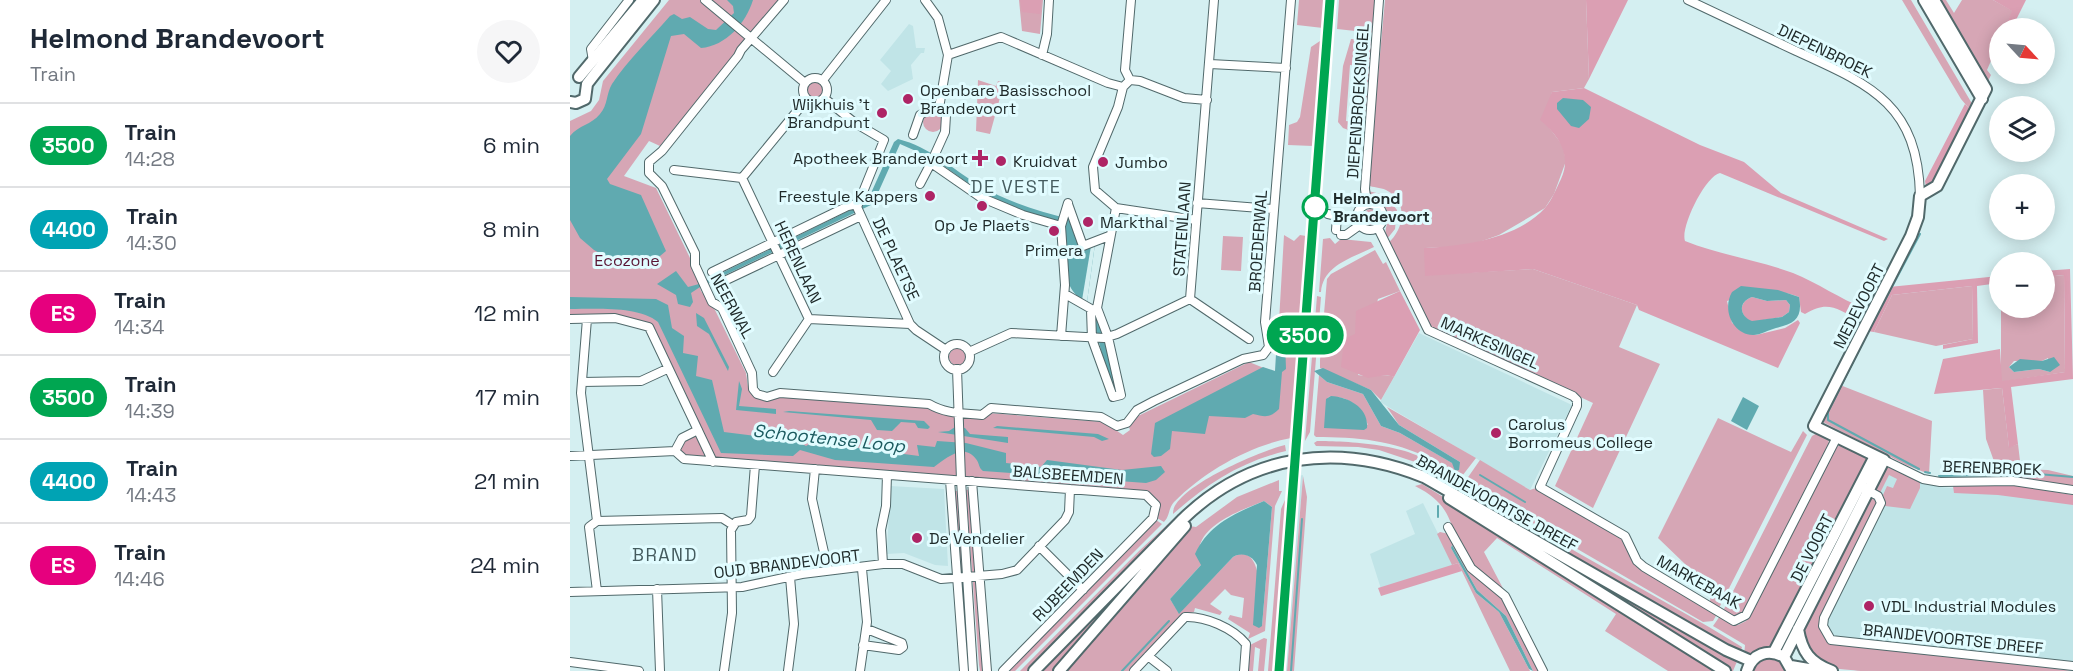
<!DOCTYPE html>
<html lang="en">
<head>
<meta charset="utf-8">
<style>
  body { margin:0; font-family:"Space Grotesk",sans-serif; background:#f6f6f7; color:#1f2937; height:100vh; display:flex; flex-direction:column; font-size:22px; white-space:nowrap }
  * { box-sizing:border-box; margin:0 }
  p { font-size:20px; color:#747a83 }
  .icon { flex:none; width:33px; height:33px; fill:none; stroke:currentColor; stroke-width:2; stroke-linecap:round; stroke-linejoin:round }
  .map { position:relative; flex:1; overflow:hidden }
  .side { display:flex; flex-direction:column; background:#fff; width:570px }
  .side>* { flex:none }
  .badge { padding:0 12px; border-radius:20px; font-size:21px; line-height:39px }
  .needle { width:39px; rotate:116deg }
  .fabs { position:absolute; left:1419px; top:18px; display:grid; gap:12px }
  .fabs a { display:grid; place-items:center; width:66px; height:66px; border-radius:50%; background:#fff; box-shadow:0 3px 15px #0003; font-size:30px }
  .map>.badge { position:absolute; translate:-50% -50%; box-shadow:0 0 0 3px #fff }
  .round { display:grid; place-items:center; flex:none; width:63px; height:63px; border-radius:32px; background:#f6f6f7 }
  .headline { display:flex; align-items:center; justify-content:space-between; height:102px; padding:0 30px }
  h1 { font-size:28px; font-weight:700; line-height:45px }
  ul { padding:0; list-style:none }
  li { display:flex; align-items:center; gap:18px; height:84px; padding:0 30px; border-top:2px solid #e0e1e3 }
  li div { flex:1 }
  li b { display:block; font-size:22px }
  li em { font-style:normal }
  li .badge { min-width:66px; font-weight:700; text-align:center }
  main { display:flex; flex:1; min-height:0 }
  .map>svg:first-child { display:block }
  .built { fill:#c0e4e7 }
  .green { fill:#d6a6b5; fill-rule:evenodd }
  .forest { fill:#db9fb3 }
  .water { fill:#60aab0; fill-rule:evenodd }
  .pier { fill:#d4eff1 }
  .lines { fill:none; stroke-linecap:round; stroke-linejoin:round }
  .stream { stroke:#60aab0; stroke-width:2 }
  .street-casing { stroke:#51696b; stroke-width:10 }
  .secondary-casing { stroke:#51696b; stroke-width:14 }
  .street { stroke:#fff; stroke-width:8 }
  .secondary { stroke:#fff; stroke-width:10 }
  .rail-casing { stroke:#819596; stroke-width:4.5 }
  .rail { stroke:#e1fcff; stroke-width:2; stroke-dasharray:7; stroke-linecap:butt }
  .line-casing { stroke:#fff; stroke-width:14 }
  .line { stroke:#00a651; stroke-width:9 }
  .poi-dot { fill:#ae2465; stroke:#e1fcff; stroke-width:2 }
  .stop-dot { fill:#fff; stroke:#00a651; stroke-width:3 }
  .labels { text-anchor:middle; dominant-baseline:central; stroke-width:6; stroke-linejoin:round; paint-order:stroke }
  .street-label { font-size:16px; fill:#202b2b; stroke:#e1fcff }
  .poi-label { font-size:16px; fill:#202b2b; stroke:#e1fcff; text-anchor:start }
  .stop-label { font-size:16px; font-weight:bold; fill:#202b2b; stroke:#e1fcff; text-anchor:start }
  .park-label { font-size:16px; fill:#591433; stroke:#e1fcff }
  .neighbourhood-label { font-size:18px; letter-spacing:1.5px; fill:#455c5f; stroke:#e1fcff }
  .water-label { font-size:18px; font-style:italic; fill:#1b5a5f; stroke:#e1fcff }
</style>
</head>
<body>
<main>
<section class="side">
<div class="headline"><div><h1>Helmond Brandevoort</h1><p>Train</p></div><a class="round"><svg class="icon" aria-label="heart" viewBox="0 0 24 24"><path d="M12 20l-8-8c-3-5 5-10 8-4 3-6 11-1 8 4z"/></svg></a></div>
<ul>
<li><span class="badge" style="background:#00a651;color:#fff">3500</span><div><b>Train</b><p>14:28</p></div><em>6 min</em></li>
<li><span class="badge" style="background:#00a3b4;color:#fff">4400</span><div><b>Train</b><p>14:30</p></div><em>8 min</em></li>
<li><span class="badge" style="background:#e6007e;color:#fff">ES</span><div><b>Train</b><p>14:34</p></div><em>12 min</em></li>
<li><span class="badge" style="background:#00a651;color:#fff">3500</span><div><b>Train</b><p>14:39</p></div><em>17 min</em></li>
<li><span class="badge" style="background:#00a3b4;color:#fff">4400</span><div><b>Train</b><p>14:43</p></div><em>21 min</em></li>
<li><span class="badge" style="background:#e6007e;color:#fff">ES</span><div><b>Train</b><p>14:46</p></div><em>24 min</em></li>
</ul>
</section>
<div class="map">
<svg width="1503" height="671" viewBox="0 0 1503 671">
  <rect width="100%" height="100%" fill="#d4eff1"/>
  <path class="built" d="M339 24 343 26 346 48H355L354 53H351L341 65 343 79 318 91 311 84 321 71 310 60Z
    M849 333 1002 405 960 490 810 402Z
    M1321 467 1350 481 1369 487 1503 499V671H1376L1263 660 1239 625 1315 469Z
    M733 475 717 671H704L720 478Z
    M320 486 374 489 378 566 365 565 334 553 317 554Z
    M853 503 884 566 811 589 800 554 845 534 836 511Z"/>
  <path class="green" d="M99 0H209L90 146 79 141 54 176 86 188 120 258 131 291 145 310 176 373 178 387 199 401 211 397 534 422 553 435 560 430 559 427 568 416 679 362 706 373 714 235 724 241 730 235 736 236 721 438C679 446 635 471 604 502 598 509 600 516 594 522L587 518 590 507 584 498 145 458 80 326 0 316V121L21 111 29 100 33 81Z
    M449 0H473L470 34 452 31Z
    M729 0H755L753 28 727 25Z
    M769 0H806L804 33 767 29Z
    M815 0H1016L1019 79 1014 88 982 92 978 126 993 146 996 161 984 194 975 208 929 235 898 246 855 248V275L963 269 1067 305 1049 347 1090 364 1023 508 985 486 1023 403 860 327 818 243C834 230 839 201 816 190 810 187 803 188 798 185Z
    M1332 0H1341L1404 107 1402 112 1391 99Z
    M1366 0H1376L1384 13 1392 0H1423L1443 11 1435 28H1430L1429 42 1417 70 1421 75 1416 85Z
    M753 39 743 146 718 145 719 125 727 122 730 117 741 47Z
    M781 39 803 40 798 108 795 111 788 110V107H793L796 67 780 65 776 121 782 122 781 131 773 128 768 122 773 66Z
    M408 80 426 86 428 81 434 83 420 134 406 131Z
    M236 90a9 9 0 1 1 18 0a9 9 0 1 1-18 0Z
    M353 122a10 10 0 1 1 20 0a10 10 0 1 1-20 0Z
    M798 191 815 195 827 210 825 229 817 239C812 229 821 222 817 211 814 201 801 201 798 191Z
    M792 218a9 9 0 1 1 18 0a9 9 0 1 1-18 0Z
    M653 236 673 237 671 271 651 270Z
    M760 238 765 244 771 239 801 242 804 247C782 258 753 265 751 292H749L753 239Z
    M805 250 813 264 816 262 830 291 808 299 788 375C801 378 815 373 824 377L811 400 801 390 750 368V360L757 279 761 274Z
    M1494 275 1495 372 1431 382V308H1474L1475 277ZM1478 358 1480 372 1469 369 1444 372 1439 367 1444 361H1472Z
    M1402 286 1403 339 1366 346 1304 332 1322 295Z
    M747 296 751 297 740 432 735 441Z
    M379 357a9 9 0 1 1 18 0a9 9 0 1 1-18 0Z
    M749 375 757 382 793 394 811 426 830 433 884 464 890 462 829 425 817 407 906 458 889 480C870 475 872 466 860 459 824 440 786 437 746 437L744 435ZM758 397C779 395 791 407 798 425Z
    M1270 385 1362 421 1359 474 1336 465 1251 421Z
    M1432 388 1439 447 1448 444 1451 469 1478 470 1503 476V486L1429 475 1416 439 1413 390Z
    M1148 418 1221 452 1233 431 1237 435 1149 608 1140 602 1141 589 1088 538Z
    M1249 432 1258 437 1259 444 1172 615 1163 617 1153 611 1242 436Z
    M126 433 139 459 115 457 108 450 114 440Z
    M747 441C773 441 849 444 863 468L809 450 788 447 746 446 744 443Z
    M1275 443 1299 458 1207 646 1182 656H1174L1175 645 1143 626 1150 616 1168 625 1176 621 1266 447Z
    M715 445 716 451C670 462 637 484 603 514 601 488 693 450 715 445Z
    M910 460 960 490 966 488 1051 537 1066 564 1147 614 1143 621 1133 622 894 483Z
    M1318 467 1350 482V488L1340 509 1315 506 1313 495 1317 486 1323 488 1327 479 1319 475 1310 493 1305 487 1315 468Z
    M852 470 892 487 1139 627 1172 647 1170 655 855 475Z
    M733 476 737 497 724 671H717Z
    M849 477 1168 659 1163 671H1159Z
    M709 480V491H712L705 506 695 631 678 639 680 633 658 619 660 615 672 618 674 598 661 595 655 589 640 604 652 612 650 615 625 608 624 612 611 615 559 671H491L619 526 626 527 667 497ZM694 501 702 507 692 626C690 609 695 539 663 557L609 613 600 599 631 565C631 558 628 548 631 542 640 521 674 509 694 501Z
    M852 484 888 506 1152 671H1098L1035 631 1046 614 927 538 914 552 937 596C926 586 910 576 901 565 876 531 889 508 845 486Z
    M401 489 415 671H410L409 665 396 490Z
    M384 491H389L401 671H398Z
    M719 491 704 671H698L711 509Z
    M1300 498 1306 500 1307 506 1254 614 1261 642 1503 671H1291C1252 667 1248 670 1232 633Z
    M611 512 463 671H450L569 551Z
    M586 520 592 524 445 671H437Z
    M870 532 879 534 902 572 932 595 970 671H963L936 616 907 590 882 545 881 548 906 593 929 612 960 671H940L888 563 882 565 867 534Z
    M596 540 487 671H468Z
    M694 638 697 639 694 671H688L690 649 685 647 683 671H678L680 645Z
    M1201 657 1212 661 1218 671H1181L1190 659Z"/>
  <path class="forest" d="M450 0H471L470 14 452 12Z
    M1016 0H1058L1019 79Z
    M1423 0H1456L1442 28H1435L1442 11Z
    M1014 88 1130 145 1174 162 1211 193 1318 239 1314 241 1150 173C1135 176 1110 228 1115 241 1150 255 1188 260 1223 273 1248 283 1270 299 1294 308L1289 320C1267 309 1258 300 1235 314L1231 312 1229 297C1201 286 1185 293 1157 301L1162 323 1186 335 1215 328 1228 320 1230 323 1208 368 1069 310 1067 305 963 269 855 276 854 248C893 246 947 239 975 208 982 200 986 189 991 179 1002 155 989 136 970 120L982 92Z
    M1395 104 1402 112 1362 185 1356 187 1355 181Z
    M1500 269 1503 379 1441 387 1448 444 1439 448 1432 388 1364 394 1373 359 1430 349 1432 381 1495 372 1494 275 1475 277 1474 271Z
    M1429 276V283L1407 286 1408 343 1373 349V345L1403 339 1402 286 1322 295 1304 332 1297 331 1319 287Z
    M830 291 850 330 824 377 817 375 798 378 771 367 774 339 785 334 786 311Z
    M1182 297 1197 301 1216 300 1220 305 1219 312 1212 317 1182 322C1169 316 1168 302 1182 297Z
    M1443 485 1503 495V505L1428 495 1384 493 1383 486Z
    M888 563 892 571 811 596 808 588Z"/>
  <path class="water" d="M157 0H183C176 23 156 46 131 48L114 34 101 36 71 134 37 179 40 184 71 195 96 251 84 261 66 263 42 260 24 250 10 238 0 220V136C9 125 21 125 30 114 38 105 36 94 42 84 58 60 81 38 100 16L104 14 112 19 120 17 138 29 146 30 164 13 163 6Z
    M993 98 1013 100 1021 107 1019 119 1009 128 1001 126 987 109V103Z
    M328 139C360 147 382 169 409 185 438 202 468 211 500 219L511 249 525 244 517 302C488 291 494 247 496 223L445 209 405 188 364 159 330 144 303 204 130 287 121 293 123 302 120 307 108 304 106 295 87 284 106 271 118 287 129 284 293 204 297 202 324 142Z
    M1171 286 1208 290 1229 297C1233 318 1225 324 1206 328 1198 330 1191 335 1183 335 1162 334 1152 309 1162 292ZM1182 297 1197 301 1216 300 1220 305 1219 312 1212 317 1182 321C1169 316 1168 302 1182 297Z
    M0 297 86 299 98 305 102 328 114 336 113 353 128 356 126 376 142 380 154 432 227 441 236 446 243 442 349 456 347 445 365 447 367 441 396 443 436 453V463L471 467 477 460 552 470 591 466 595 472 586 480 576 483 413 471C408 467 410 464 406 459 394 442 375 459 364 467L265 460 230 450 223 456 151 453 88 322C69 306 26 309 0 309Z
    M126 313 134 318 159 367 158 371 139 334 127 326Z
    M529 318 549 393 543 395 523 320Z
    M707 337H714L715 340 716 369 712 372 709 409C700 418 695 417 683 414L675 418 639 416 635 434 602 431 600 449 591 456 584 457 581 454 585 423 693 367 705 371Z
    M1484 357 1490 365 1480 372 1469 369 1444 372 1439 367 1450 359 1472 361Z
    M753 368 801 390 829 425 890 462 889 470 885 471 882 463 830 433 811 426 793 394 757 382 744 371Z
    M169 381 172 389 169 406 206 409V414L166 410Z
    M761 396C779 397 799 408 797 428L794 430 754 428 756 399Z
    M1173 397 1189 406 1177 430 1161 421Z
    M219 411 354 421 360 427 358 429 348 428 345 423 331 422 322 431 307 430 301 420 213 412Z
    M427 426 528 434 539 439 532 441 524 437 423 428Z
    M385 427 395 428 400 434 438 437V443L368 432 379 431Z
    M694 501 702 507 692 626 689 628 683 625 687 565C682 555 672 552 663 557L609 614 600 599 631 565 625 554C638 525 665 513 694 501Z
    M882 545 907 590 936 616 963 671 959 669 929 612 906 593 881 548Z"/>
  <path class="pier" d="M525 244 517 302 512 300 521 246Z"/>
  <g class="lines">
    <path class="stream" d="M1298 332 1350 234
      M1293 342 1258 412V420L1349 469
      M1355 472 1360 473
      M910 475 955 502
      M1369 476 1424 475 1431 471 1503 477
      M868 506V517
      M552 671 599 621
      M721 671 732 519"/>
    <g class="street-casing">
      <path id="street" d="M135 0 235 83
        M214 0 171 50 168 56 92 151 79 162V173L92 186 125 253V265L136 289 142 302 152 308 182 373 183 389 187 394 197 397 210 393 359 404C376 414 392 413 412 415L421 408 531 417 547 426 557 423 567 410 584 401 673 359 693 355 699 347 695 322 721 0
        M355 0 368 18 378 55 369 108
        M1118 0C1154 17 1190 34 1226 51 1301 85 1348 104 1350 196
        M378 55 431 37 538 83 553 87
        M472 55 477 34 479 0
        M23 61 21 49 59 0
        M640 64 716 68
        M233 90a12 12 0 1 1 24 0a12 12 0 1 1-24 0Z
        M253 80 316 0
        M560 80 555 70 561 0
        M560 80 570 81 614 98 637 100
        M254 98 285 123 314 140 287 207 340 324
        M237 99 172 178 239 319 340 324 346 330 376 350
        M343 135 350 115 363 107 369 108 376 115 375 132 361 163 410 197 453 215 491 226
        M104 170 172 178
        M350 184 361 163
        M627 203 703 209
        M787 217a13 13 0 1 1 26 0a13 13 0 1 1-26 0Z
        M498 204 513 246 539 236
        M797 204 795 189 809 0
        M546 208 525 190 523 167 548 107 553 87 560 80
        M546 208 626 220
        M758 214 767 216 766 230
        M808 228 858 330 1003 396 1007 400V406L970 487 1055 536 1067 561 1074 567 1164 621 1176 615 1267 437
        M771 235H776L790 225
        M142 272 278 206 287 204
        M148 284 291 216
        M495 294 523 310
        M620 299 679 339
        M521 310 522 339 543 397 551 395 538 337 527 308 546 208
        M0 319 45 318 79 327 143 462
        M17 319 11 393 27 521 19 527 27 591
        M491 336 495 285 491 226 498 203
        M374 357a13 13 0 1 1 26 0a13 13 0 1 1-26 0Z
        M399 352 441 333 534 338 547 334 620 299 644 0
        M387 369 391 480 403 671
        M203 372 239 319
        M12 382 71 381 97 369
        M105 451 112 438 128 430
        M0 456 105 451 114 459 576 495 586 505 583 518 433 671
        M1314 460 1353 479 1370 482 1443 481 1503 490
        M245 469 242 499 258 570
        M380 480 394 671
        M402 481 417 671
        M1295 489 1308 496 1311 503 1254 618 1253 626 1261 640 1503 666
        M27 521 152 518 163 525
        M878 527 901 568 935 596 973 671
        M469 546 513 590
        M313 564 311 530 316 506 317 475
        M87 589 90 671
        M0 592 172 587 232 574 313 564H333L371 579 432 574 447 570 495 520 499 512 500 489
        M293 645 329 650 333 647 332 643 297 629
        M578 656 597 671
        M0 662 69 671
        M154 671 162 613 161 530 166 522 178 520 181 516 185 465
        M218 671 224 624 220 577
        M290 671 297 622 292 569
        M564 671 615 617C635 616 663 628 676 644L674 671"/>
    </g>
    <g class="secondary-casing">
      <path id="secondary" d="M1354 0 1412 99
        M9 77 73 0
        M0 102 6 103 15 99 17 84 24 75 84 0
        M879 498 1155 671
        M1228 629C1232 652 1240 663 1262 671
        M1204 652 1305 456
        M1214 657 1314 460 1244 426 1341 236 1348 217 1350 196 1367 186 1416 89 1364 0
        M1221 666 1250 671
        M464 671 613 519C681 453 768 442 854 477L1156 650 1181 661
        M489 671 615 526
        M1177 671C1182 654 1198 648 1214 657L1222 671"/>
    </g>
    <use href="#street" class="street"/>
    <use href="#secondary" class="secondary"/>
    <g class="rail-casing">
      <path id="rail" d="M713 671 764 0"/>
    </g>
    <use href="#rail" class="rail"/>
  </g>
  <g class="lines">
    <g class="line-casing">
      <path id="line" d="M709 671 760 0"/>
    </g>
    <use href="#line" class="line"/>
  </g>
  <g class="poi-dot">
    <circle cx="338" cy="99" r="6"/>
    <circle cx="312" cy="113" r="6"/>
    <path d="M407 149h6v6h6v6h-6v6h-6v-6h-6v-6h6z"/>
    <circle cx="431" cy="161" r="6"/>
    <circle cx="533" cy="162" r="6"/>
    <circle cx="360" cy="196" r="6"/>
    <circle cx="412" cy="206" r="6"/>
    <circle cx="518" cy="222" r="6"/>
    <circle cx="484" cy="231" r="6"/>
    <circle cx="926" cy="433" r="6"/>
    <circle cx="347" cy="538" r="6"/>
    <circle cx="1299" cy="606" r="6"/>
  </g>
  <circle class="stop-dot" cx="745" cy="207" r="12"/>
  <g class="labels">
    <g class="street-label">
      <text transform="translate(1255 51) rotate(26)">DIEPENBROEK</text>
      <text transform="translate(788 101) rotate(-86)">DIEPENBROEKSINGEL</text>
      <text transform="translate(612 229) rotate(-86)">STATENLAAN</text>
      <text transform="translate(688 241) rotate(-86)">BROEDERWAL</text>
      <text transform="translate(326 259) rotate(65)">DE PLAETSE</text>
      <text transform="translate(228 262) rotate(65)">HERENLAAN</text>
      <text transform="translate(162 306) rotate(61)">NEERWAL</text>
      <text transform="translate(1289 306) rotate(-63)">MEDEVOORT</text>
      <text transform="translate(920 343) rotate(24)">MARKESINGEL</text>
      <text transform="translate(1422 468) rotate(2)">BERENBROEK</text>
      <text transform="translate(498 475) rotate(4)">BALSBEEMDEN</text>
      <text transform="translate(927 503) rotate(29)">BRANDEVOORTSE DREEF</text>
      <text transform="translate(1242 548) rotate(-63)">DE VOORT</text>
      <text transform="translate(217 564) rotate(-7)">OUD BRANDEVOORT</text>
      <text transform="translate(1129 582) rotate(29)">MARKEBAAK</text>
      <text transform="translate(498 585) rotate(-46)">RUBEEMDEN</text>
      <text transform="translate(1383 639) rotate(6)">BRANDEVOORTSE DREEF</text>
    </g>
    <g class="poi-label">
      <text x="350" y="90">Openbare Basisschool<tspan x="350" dy="18">Brandevoort</tspan></text>
      <text x="300" y="104" text-anchor="end">Wijkhuis 't<tspan x="300" dy="18">Brandpunt</tspan></text>
      <text x="398" y="158" text-anchor="end">Apotheek Brandevoort</text>
      <text x="443" y="161">Kruidvat</text>
      <text x="545" y="162">Jumbo</text>
      <text x="348" y="196" text-anchor="end">Freestyle Kappers</text>
      <text x="530" y="222">Markthal</text>
      <text x="412" y="225" text-anchor="middle">Op Je Plaets</text>
      <text x="484" y="250" text-anchor="middle">Primera</text>
      <text x="938" y="424">Carolus<tspan x="938" dy="18">Borromeus College</tspan></text>
      <text x="359" y="538">De Vendelier</text>
      <text x="1311" y="606">VDL Industrial Modules</text>
    </g>
    <g class="stop-label">
      <text x="763" y="198">Helmond<tspan x="763" dy="18">Brandevoort</tspan></text>
    </g>
    <g class="park-label">
      <text x="57" y="260">Ecozone</text>
    </g>
    <g class="neighbourhood-label">
      <text x="446" y="186">DE VESTE</text>
      <text x="95" y="554">BRAND</text>
    </g>
    <g class="water-label">
      <text transform="translate(259 438) rotate(6)">Schootense Loop</text>
    </g>
  </g>
</svg>
<div class="fabs">
<a><svg class="needle" viewBox="-14 -14 28 28"><path d="M0-13l5 13h-10z" fill="#e53935"/><path d="M0 13l5-13h-10z" fill="#747a83"/></svg></a>
<a><svg class="icon" aria-label="layers" viewBox="0 0 24 24"><path d="M12 4l9 5-9 5-9-5zM3 14l9 5 9-5"/></svg></a>
<a>+</a>
<a>−</a>
</div>
<b class="badge" style="left:735px;top:335px;background:#00a651;color:#fff">3500</b>
</div>
</main>
</body>
</html>
